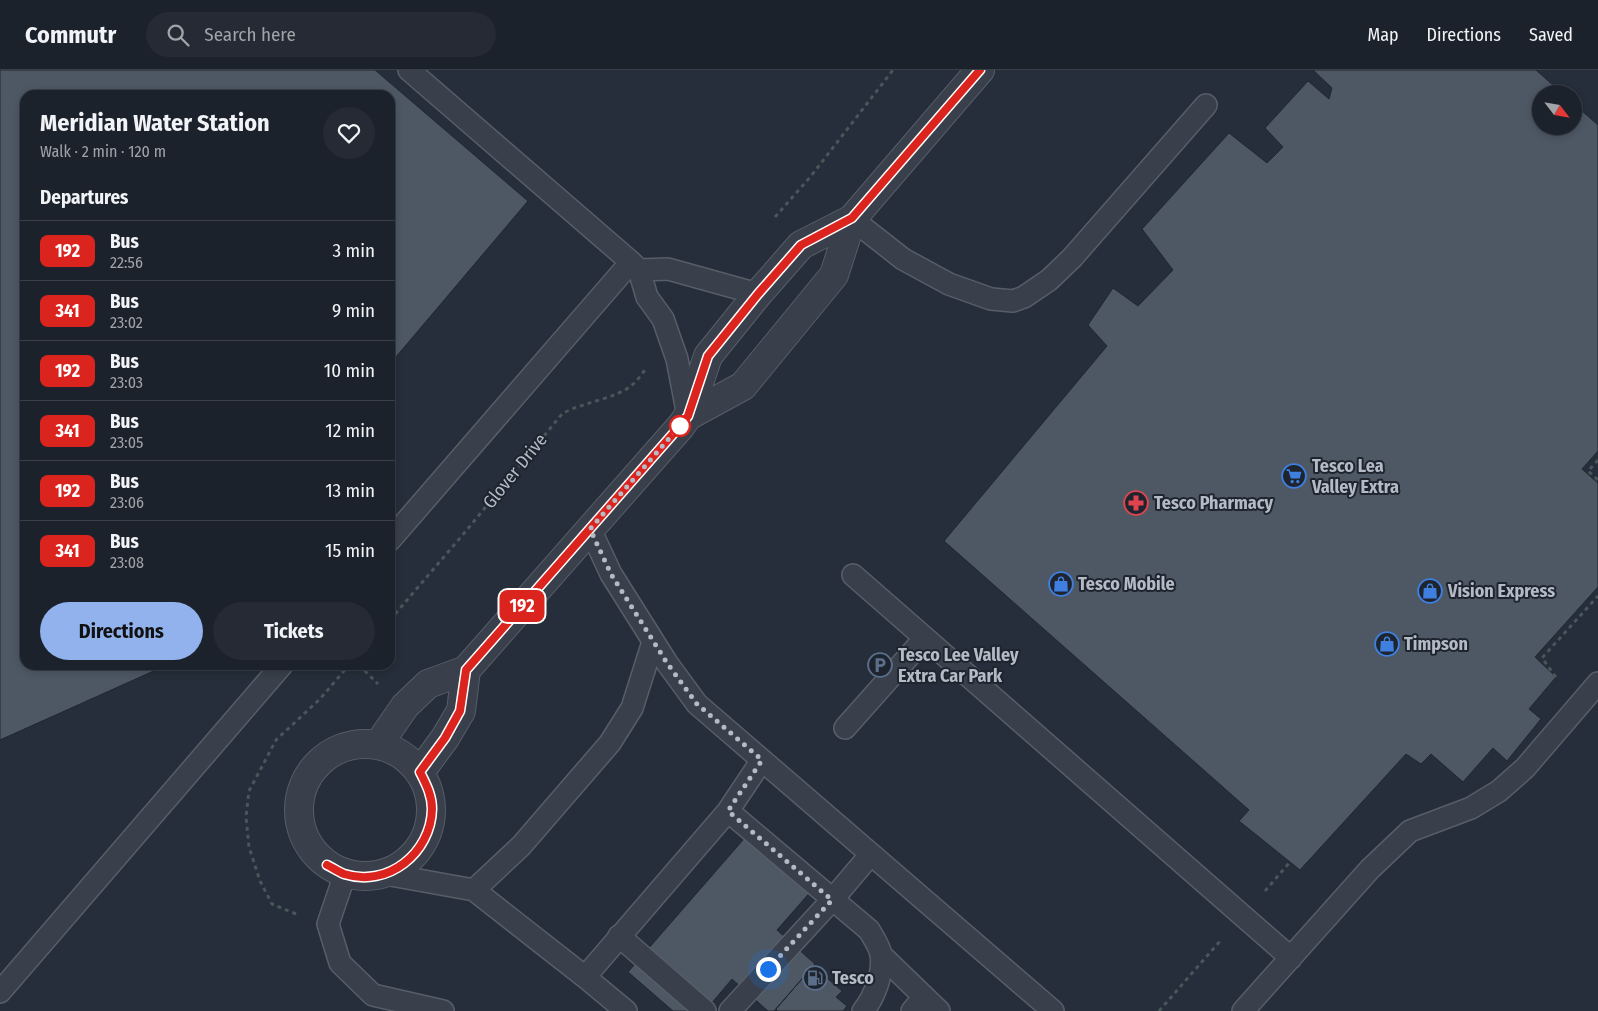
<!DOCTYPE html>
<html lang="en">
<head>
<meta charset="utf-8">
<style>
  body { margin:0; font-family:"Fira Sans Condensed",sans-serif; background:#252a34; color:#f1f3f6; height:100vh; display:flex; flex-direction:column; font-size:19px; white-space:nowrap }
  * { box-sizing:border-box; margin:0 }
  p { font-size:16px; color:#a0a4a9 }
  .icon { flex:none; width:28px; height:28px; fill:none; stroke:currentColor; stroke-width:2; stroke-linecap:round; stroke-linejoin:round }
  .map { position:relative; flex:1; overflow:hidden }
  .side { position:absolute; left:20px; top:20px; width:375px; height:580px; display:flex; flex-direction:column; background:#1c222c; border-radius:15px; box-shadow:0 2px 8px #0003,0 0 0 1px #3a3f48 }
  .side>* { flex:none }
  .badge { padding:0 10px; border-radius:8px; font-size:18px; line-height:32px }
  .needle { width:32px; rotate:121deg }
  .controls { position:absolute; left:1532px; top:15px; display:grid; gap:10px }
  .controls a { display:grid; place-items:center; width:50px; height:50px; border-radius:50%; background:#1c222c; box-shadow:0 2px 8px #0003,0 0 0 1px #3a3f48; font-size:25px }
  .you { position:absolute; width:25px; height:25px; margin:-12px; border:4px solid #fff; border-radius:50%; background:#1a73e8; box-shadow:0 0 0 8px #1a73e833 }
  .map>.badge { position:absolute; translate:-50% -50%; box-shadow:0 0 0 2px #fff }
  h2 { padding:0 20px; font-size:19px; line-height:45px }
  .round { display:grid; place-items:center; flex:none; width:52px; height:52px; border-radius:26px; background:#252a34 }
  .head { display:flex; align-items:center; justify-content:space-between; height:85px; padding:0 20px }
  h1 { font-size:24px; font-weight:700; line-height:38px }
  .button { display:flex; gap:10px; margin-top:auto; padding:10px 20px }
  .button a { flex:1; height:58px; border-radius:30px; background:#92b2ed; color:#111; font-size:20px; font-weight:700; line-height:58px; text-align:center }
  .button a+a { background:#252a34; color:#f1f3f6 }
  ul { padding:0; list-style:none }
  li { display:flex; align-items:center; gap:15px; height:60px; padding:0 20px; border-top:1px solid #3a3f48 }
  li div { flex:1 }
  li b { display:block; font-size:19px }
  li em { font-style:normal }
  li .badge { min-width:55px; font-weight:700; text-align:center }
  header { display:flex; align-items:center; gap:30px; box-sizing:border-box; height:70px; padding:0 25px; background:#1c222c; border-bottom:1px solid #3a3f48 }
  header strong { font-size:24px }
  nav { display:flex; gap:28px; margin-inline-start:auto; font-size:18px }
  .search { width:350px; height:45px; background:#252a34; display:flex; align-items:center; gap:12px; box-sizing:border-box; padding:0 18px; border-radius:28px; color:#a0a4a9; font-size:19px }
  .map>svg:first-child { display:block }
  .building { fill:#4e5865; stroke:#202731 }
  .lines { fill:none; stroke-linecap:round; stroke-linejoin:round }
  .service-casing { stroke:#575e68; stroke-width:24 }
  .minor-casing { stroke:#575e68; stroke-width:30 }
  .path { stroke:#47575a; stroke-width:3; stroke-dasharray:4 4; stroke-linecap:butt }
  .service { stroke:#39404b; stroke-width:21 }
  .minor { stroke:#39404b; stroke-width:28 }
  .line-casing { stroke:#fff; stroke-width:11 }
  .line { stroke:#dc241f; stroke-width:8 }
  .walk { stroke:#b5bbc6; stroke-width:5; stroke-dasharray:0 9 }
  .stop-dot { fill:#fff; stroke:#dc241f; stroke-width:2.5 }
  .labels { text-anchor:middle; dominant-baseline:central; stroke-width:4; stroke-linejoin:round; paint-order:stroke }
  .poi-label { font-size:18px; font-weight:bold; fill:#b5bbc6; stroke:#1e252f; text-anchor:start }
  .street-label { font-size:18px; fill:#b5bbc6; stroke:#1e252f }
</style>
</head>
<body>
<header>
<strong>Commutr</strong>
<div class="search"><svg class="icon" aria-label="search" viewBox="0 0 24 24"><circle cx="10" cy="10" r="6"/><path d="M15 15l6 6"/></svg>Search here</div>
<nav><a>Map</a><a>Directions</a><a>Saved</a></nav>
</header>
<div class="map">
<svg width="1598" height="941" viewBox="0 0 1598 941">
  <rect width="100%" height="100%" fill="#252e3a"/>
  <path class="building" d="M0 0H375L528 131 390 294V25H25V595H167L0 670Z
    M1313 0H1536L1563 24H1541V56H1574V34L1598 55V381L1582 399 1598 413V517L1535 587 1556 607 1529 639 1541 649 1507 691 1493 678 1463 712 1431 684 1421 694 1406 684 1300 800 1239 751 1249 740 944 471 1107 276 1088 255 1113 218 1138 236 1173 200 1142 159 1229 63 1267 93 1283 77 1265 58 1308 11 1329 29 1332 18Z
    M756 755 820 811 777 860 815 894 774 941H768L732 909 705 941H673L628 902Z
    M813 896 842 921 836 927 847 936 843 941H778L776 939Z"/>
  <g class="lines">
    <g class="service-casing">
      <path id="service" d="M852 149 903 189 949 214 991 229 1013 231 1024 227 1049 210 1072 188 1206 35
        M631 192 639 200 647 227 663 249 677 289 688 346
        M639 200 668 199 758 224
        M590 459 611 504 667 593 697 634 1053 941
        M390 470 631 192 409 0
        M853 505 1291 888
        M845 658 925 568
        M728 741 869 860C873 867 880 877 881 885 884 902 874 928 863 941
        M345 804 328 854 340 893 373 925 443 941
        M385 804 474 820 585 907 626 941
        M474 820 521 776 610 673 632 638 653 572
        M619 866 705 941
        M881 885 939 941
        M585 907 728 741 762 690
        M0 922 282 595
        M730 941 832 830 871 784
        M912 941 924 927
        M1243 941 1370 799 1410 761 1471 738 1499 721 1525 698 1598 613"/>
    </g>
    <g class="minor-casing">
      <path id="minor" d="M688 346 743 316 834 205 852 149
        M299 740a66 66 0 1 1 132 0a66 66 0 1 1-132 0Z
        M378 675 405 636 428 614 466 600 681 356 688 346 708 286 758 224 801 175 852 149 980 0
        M420 702 445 668 461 641 466 600"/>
    </g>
    <path class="path" d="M775 147 811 106 893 0
      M1598 390 1588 401 1598 410
      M390 550 466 461 562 344C582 332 616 329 632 315 637 311 641 305 645 300
      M359 595 378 614
      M1556 607 1542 588 1598 526
      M1265 821 1290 792
      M296 844 272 834 260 811 249 777 246 747 249 721 276 670 320 629 349 595
      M1159 941 1221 870"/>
    <use href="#service" class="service"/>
    <use href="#minor" class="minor"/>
  </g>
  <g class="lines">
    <g class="line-casing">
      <path id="line" d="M327 795C333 798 339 802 344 804 388 818 431 783 432 739 432 725 426 714 420 702L445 668 460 641 466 600 680 356 688 346 708 286 758 224 801 175 852 148 980 0"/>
    </g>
    <use href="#line" class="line"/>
    <path class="walk" d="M680 356 590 459 611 504 667 593 697 634 762 690 728 741 832 830 768 899"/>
  </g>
  <defs>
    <g id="supermarket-ring" transform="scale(1.25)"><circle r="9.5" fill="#1e252f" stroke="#3f7fe0" stroke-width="1.5"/><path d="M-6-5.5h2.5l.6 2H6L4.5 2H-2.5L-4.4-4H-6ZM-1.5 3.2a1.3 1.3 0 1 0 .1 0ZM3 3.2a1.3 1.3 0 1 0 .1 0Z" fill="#3f7fe0"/></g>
    <g id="pharmacy-ring" transform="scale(1.25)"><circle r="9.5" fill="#1e252f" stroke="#e0444e" stroke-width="1.5"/><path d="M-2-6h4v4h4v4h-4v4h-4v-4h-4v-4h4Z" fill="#e0444e"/></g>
    <g id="shop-ring" transform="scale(1.25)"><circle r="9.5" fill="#1e252f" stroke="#3f7fe0" stroke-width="1.5"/><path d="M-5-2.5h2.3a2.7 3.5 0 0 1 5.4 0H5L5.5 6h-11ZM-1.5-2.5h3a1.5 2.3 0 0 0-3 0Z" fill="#3f7fe0"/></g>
    <g id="parking-ring" transform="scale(1.25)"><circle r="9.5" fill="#1e252f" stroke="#5c6f8a" stroke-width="1.5"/><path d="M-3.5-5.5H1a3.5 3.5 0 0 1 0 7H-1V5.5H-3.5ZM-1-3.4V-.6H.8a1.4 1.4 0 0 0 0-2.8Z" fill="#5c6f8a"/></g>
    <g id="fuel-ring" transform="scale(1.25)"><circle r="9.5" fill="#1e252f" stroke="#5c6f8a" stroke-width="1.5"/><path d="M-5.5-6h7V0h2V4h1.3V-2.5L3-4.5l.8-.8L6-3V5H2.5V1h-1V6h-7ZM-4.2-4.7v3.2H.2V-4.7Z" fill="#5c6f8a"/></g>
  </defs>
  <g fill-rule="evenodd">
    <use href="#supermarket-ring" x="1294" y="406"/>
    <use href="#pharmacy-ring" x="1136" y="433"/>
    <use href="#shop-ring" x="1061" y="514"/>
    <use href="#shop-ring" x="1430" y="521"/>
    <use href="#shop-ring" x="1387" y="574"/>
    <use href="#parking-ring" x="880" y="595"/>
    <use href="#fuel-ring" x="815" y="908"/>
  </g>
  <circle class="stop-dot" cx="680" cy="356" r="10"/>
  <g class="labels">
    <g class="poi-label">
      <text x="1312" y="396">Tesco Lea<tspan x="1312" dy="21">Valley Extra</tspan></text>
      <text x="1154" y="433">Tesco Pharmacy</text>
      <text x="1078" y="514">Tesco Mobile</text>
      <text x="1448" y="521">Vision Express</text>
      <text x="1404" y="574">Timpson</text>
      <text x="898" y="585">Tesco Lee Valley<tspan x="898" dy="21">Extra Car Park</tspan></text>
      <text x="832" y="908">Tesco</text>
    </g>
    <g class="street-label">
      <text transform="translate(515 401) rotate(-51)">Glover Drive</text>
    </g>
  </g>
</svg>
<div class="controls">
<a><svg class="needle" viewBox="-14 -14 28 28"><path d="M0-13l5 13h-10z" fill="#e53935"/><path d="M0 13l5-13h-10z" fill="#a0a4a9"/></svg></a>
</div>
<div class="you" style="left:768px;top:899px"></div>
<b class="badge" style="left:522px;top:536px;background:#dc241f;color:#fff">192</b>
<section class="side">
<div class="head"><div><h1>Meridian Water Station</h1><p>Walk · 2 min · 120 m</p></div><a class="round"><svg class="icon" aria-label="heart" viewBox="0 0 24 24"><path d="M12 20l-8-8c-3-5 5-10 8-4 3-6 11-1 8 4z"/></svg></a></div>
<h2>Departures</h2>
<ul>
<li><span class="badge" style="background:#dc241f;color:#fff">192</span><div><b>Bus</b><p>22:56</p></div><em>3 min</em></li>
<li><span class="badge" style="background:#dc241f;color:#fff">341</span><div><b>Bus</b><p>23:02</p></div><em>9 min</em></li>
<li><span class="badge" style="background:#dc241f;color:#fff">192</span><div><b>Bus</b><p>23:03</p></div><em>10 min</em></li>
<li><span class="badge" style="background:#dc241f;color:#fff">341</span><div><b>Bus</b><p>23:05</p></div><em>12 min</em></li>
<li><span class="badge" style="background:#dc241f;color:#fff">192</span><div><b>Bus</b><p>23:06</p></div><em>13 min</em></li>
<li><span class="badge" style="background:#dc241f;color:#fff">341</span><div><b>Bus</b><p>23:08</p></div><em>15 min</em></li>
</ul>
<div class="button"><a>Directions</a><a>Tickets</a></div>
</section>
</div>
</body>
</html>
